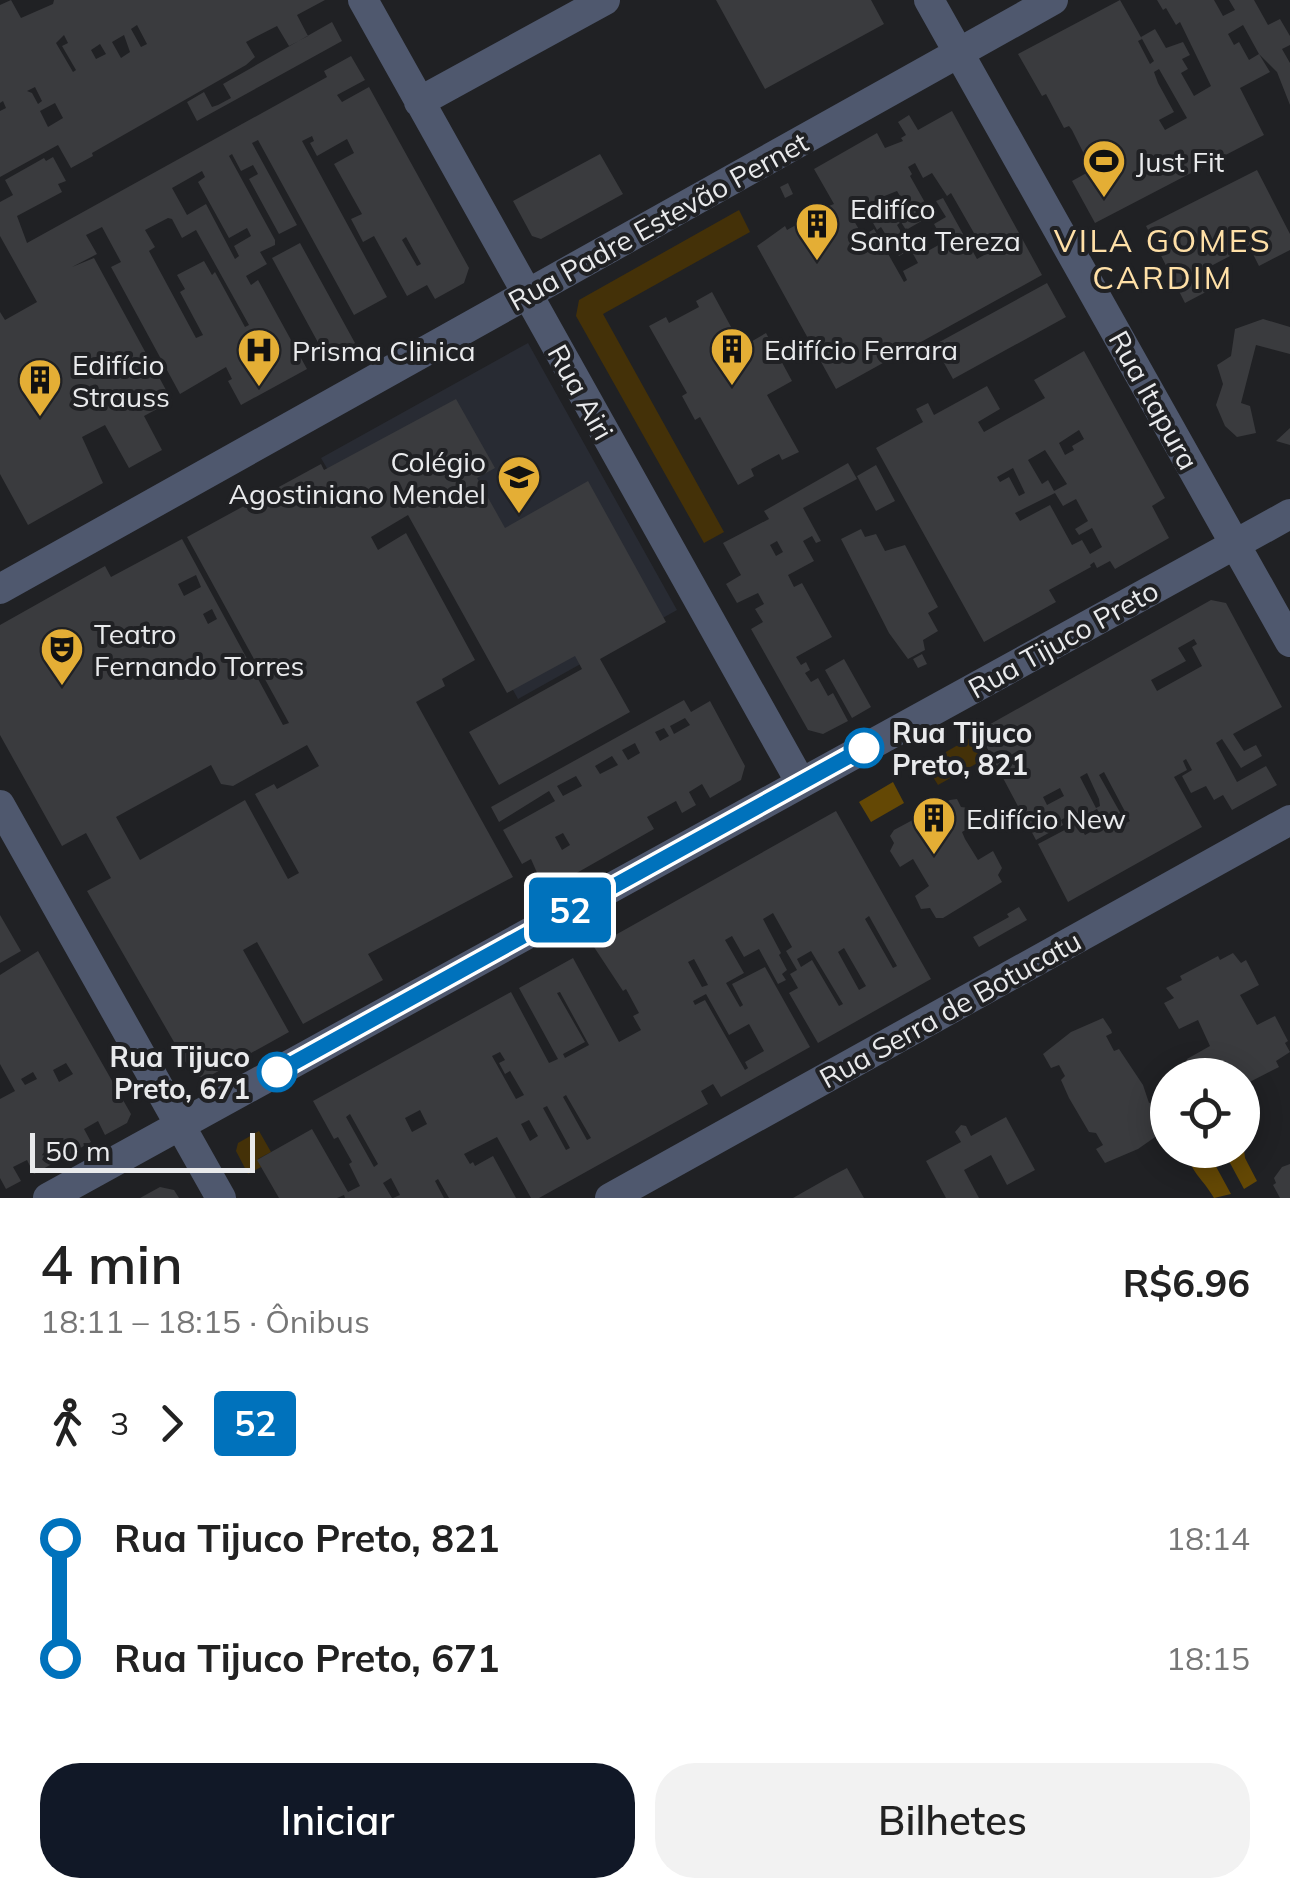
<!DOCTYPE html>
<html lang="pt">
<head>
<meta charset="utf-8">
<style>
  body { margin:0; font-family:Mulish,sans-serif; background:#f2f2f2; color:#222; height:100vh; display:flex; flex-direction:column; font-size:38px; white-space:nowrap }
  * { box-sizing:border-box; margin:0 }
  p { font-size:32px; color:#767676 }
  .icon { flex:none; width:55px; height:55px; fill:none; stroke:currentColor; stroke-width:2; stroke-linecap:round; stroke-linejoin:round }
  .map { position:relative; height:1198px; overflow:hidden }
  .panel { display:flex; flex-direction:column; background:#fff; flex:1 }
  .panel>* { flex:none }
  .badge { padding:0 20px; border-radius:8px; font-size:35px; line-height:65px }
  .controls { position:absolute; left:1150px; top:1058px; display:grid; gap:20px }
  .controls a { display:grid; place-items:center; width:110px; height:110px; border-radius:50%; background:#fff; box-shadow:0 5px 25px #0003; font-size:50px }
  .scale { position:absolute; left:30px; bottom:25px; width:225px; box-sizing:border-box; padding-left:10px; border:5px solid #e9eaec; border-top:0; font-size:28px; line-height:35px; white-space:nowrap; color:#e9eaec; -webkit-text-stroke:8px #202124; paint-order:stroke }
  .map>.badge { position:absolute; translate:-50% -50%; box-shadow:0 0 0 5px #fff }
  .legs { display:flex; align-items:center; gap:15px; height:110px; padding:0 40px; font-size:32px }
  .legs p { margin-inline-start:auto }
  .summary { display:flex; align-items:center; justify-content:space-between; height:170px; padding:0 40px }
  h1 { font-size:55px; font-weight:600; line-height:75px }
  .button { display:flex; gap:20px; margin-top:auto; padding:20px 40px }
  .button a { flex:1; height:115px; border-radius:40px; background:#111827; color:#fff; font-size:40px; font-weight:600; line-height:115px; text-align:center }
  .button a+a { background:#f2f2f2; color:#222 }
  ul { padding:0 40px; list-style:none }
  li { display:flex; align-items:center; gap:35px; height:120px; font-size:38px }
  li i { display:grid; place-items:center; width:15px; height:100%; margin:0 12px; background:currentColor }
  li i::after { content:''; width:25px; height:25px; margin:-12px; border:8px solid; border-radius:50%; background:#fff }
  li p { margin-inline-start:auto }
  li:first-child i { background:linear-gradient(#0000 50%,currentColor 0) }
  li:last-child i { background:linear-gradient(currentColor 50%,#0000 0) }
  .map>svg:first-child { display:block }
  .built { fill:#282b33 }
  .green { fill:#443108 }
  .water { fill:#644805 }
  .building { fill:#3a3b3e; fill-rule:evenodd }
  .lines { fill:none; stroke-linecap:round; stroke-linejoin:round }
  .minor { stroke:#4f586e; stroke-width:30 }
  .line-1-casing { stroke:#fff; stroke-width:22 }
  .line-1 { stroke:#0072bc; stroke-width:15 }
  .stop-1-dot { fill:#fff; stroke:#0072bc; stroke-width:5 }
  .labels { text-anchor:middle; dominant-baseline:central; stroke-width:8; stroke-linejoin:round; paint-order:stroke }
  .poi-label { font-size:28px; fill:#e9eaec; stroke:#202124; text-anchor:start }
  .street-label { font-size:28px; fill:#e9eaec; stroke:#202124 }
  .stop-label { font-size:28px; font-weight:bold; fill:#e9eaec; stroke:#202124; text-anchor:start }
  .quarter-label { font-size:32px; letter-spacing:2.5px; fill:#ffe0a7; stroke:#202124 }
</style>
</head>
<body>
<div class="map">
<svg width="1290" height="1198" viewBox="0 0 1290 1198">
  <rect width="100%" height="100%" fill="#202124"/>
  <path class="built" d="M528 343 677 610 518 699 409 504 362 529 321 458Z"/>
  <path class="green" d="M739 210 750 232 603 314 724 532 704 543 576 316 579 300Z
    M977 734 990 756 938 785 925 764Z
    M259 1131 271 1152 258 1159 261 1167 248 1174 236 1151 238 1143Z"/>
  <path class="water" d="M893 782 904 803 871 822 859 802Z
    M1243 1142 1245 1158 1257 1181 1244 1189 1223 1150H1242Z
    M1187 1150H1207L1231 1194 1214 1198C1204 1180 1189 1171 1187 1150Z"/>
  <path class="building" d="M11 0 21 18 53 4 54 0H325L297 15 308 36 289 46 277 26 246 42 255 57 246 65 92 153 93 156 71 168 58 145 0 177V111L6 108 3 101 0 103V5ZM137 25 147 44 141 47 131 29ZM64 35 68 43 62 46 76 70 73 72 56 43ZM124 35 130 52 121 58 112 42ZM100 44 106 54 96 59 91 50ZM35 87 42 101 38 104 32 93 27 91ZM55 103 63 118 48 127 40 111Z
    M716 0H871L884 24 765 89Z
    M1120 0 1142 39 1138 41 1150 64 1154 61 1141 37 1155 29 1166 48 1183 42 1190 55 1182 59 1188 69 1181 73 1194 96 1211 86 1180 22 1176 25 1166 8 1163 10 1157 0H1214L1223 16 1235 10 1229 0H1254L1268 25 1280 19 1290 36V45L1282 49 1290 63V105L1277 72 1259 54 1270 72 1240 88 1264 135 1095 223 1072 181 1092 170 1072 130 1069 126 1064 128 1046 94 1042 96 1018 54ZM1243 25 1259 54 1249 60 1239 42 1234 45 1228 34ZM1159 69 1187 118 1165 130 1159 120 1174 112 1158 83 1154 72Z
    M332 22 342 41 197 121 187 102 204 92 212 107 218 105 231 98 223 84Z
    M351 56 365 80 337 95 342 102 369 87 469 268 464 283 435 299 427 285 407 296 374 236 363 242 351 219 362 214 334 164 354 153 347 139 317 156 310 143 314 141 312 136 302 141 387 297 354 315 258 140 252 143 297 225 279 234 249 179 258 174 253 165 241 171 232 154 229 156 275 240V245L260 252 267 264 246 276 251 285 258 280 307 369 241 405 228 381 232 379 226 367 180 394 111 267 121 262 102 227 86 235 97 254 72 267 94 258 172 401 144 416 162 450 129 468 105 425 82 437 103 483 28 525 0 474V312L5 320 37 302 0 236V202L13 195 5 180 44 158 46 161 53 157 66 181 58 184 62 192 17 216 27 243 327 77 324 71ZM202 171 205 177 198 182 229 238 247 228 251 236 234 246 239 256 235 259 206 204 187 215 172 188ZM168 218 172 219 182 238 196 230 249 325 245 327 215 272 212 275 204 261 177 275 185 289 180 292 203 335 196 338 149 251 155 247 145 230ZM406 237 421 264 417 266 402 240Z
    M952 111 1042 275 836 389 757 246 785 226 787 230 805 220 803 216 834 204 814 169 877 133 885 148 903 141 901 138 906 135 898 122 909 115 918 130ZM915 163 923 178 932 173 947 196 951 193 986 254 977 259 943 198 936 201 946 217 934 224 944 242 926 252 923 246 912 252 918 263 903 271 907 280 904 282 874 229 863 236 854 221 863 216 858 208 863 205 877 230 881 227 899 256 911 249 897 225 901 222 906 230 932 215 910 176 912 174 908 167ZM897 191 900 196 885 202 882 197Z
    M600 154 623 194 541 239 532 236 513 201Z
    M1257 170 1290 234V250L1259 266 1249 246 1211 266 1221 284 1185 303 1146 226Z
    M788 183 793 194 785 198 780 187Z
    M300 243 355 343 327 359 272 258Z
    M1047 283 1066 317 953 379 934 345Z
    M712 292 742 347 766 333 792 381 767 395 799 452 782 460 779 454 751 469 754 476 738 485 700 417 695 420 682 396 687 393 649 326 666 317 669 323 699 307 696 301Z
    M1263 319 1290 327V354L1256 345 1241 403 1250 406 1256 433 1237 437 1225 426 1216 405 1223 384 1217 365 1231 356 1235 329Z
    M1084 351 1165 498 1152 506 1169 538 1115 569 1110 561 1097 568 1094 562 1090 565 1091 567 1049 590 1056 602 984 642 876 448 923 422 916 409 928 403 934 415 987 386 1000 409 978 422 984 432 1045 398 1034 380ZM1079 430 1084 439 1072 446 1074 450 1065 455 1059 443ZM1045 450 1067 484 1054 491 1048 480 1042 484 1028 460ZM1013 468 1025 493 1019 496 1009 477 1000 482 997 477ZM1055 493 1063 506 1076 499 1088 521 1075 529 1079 535 1092 528 1102 547 1090 554 1082 540 1072 545 1050 505 1020 521 1015 513Z
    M456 399 495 468 477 478 505 528 588 481 666 622 600 659 630 712 499 785 469 732 582 669 575 656 507 693 408 515 371 537 378 550 406 533 475 660 442 679 445 686 416 702 513 877 368 954 383 980 303 1024 257 942 243 950 289 1032 206 1078 193 1075 87 891 111 878 86 833 62 846 0 735V625L105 566 111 577 182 539 283 725 289 723 187 537 321 464 324 470ZM196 575 201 587 184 596 178 584ZM212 609 217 619 208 624 203 614ZM307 745 319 766 277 789 274 784 255 794 299 873 288 879 245 800 140 860 116 817 211 765 221 784 233 786Z
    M1290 428V445L1276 441Z
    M848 463 857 479 803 508 821 541 816 543 812 536 803 541 814 561 788 575 794 587 802 583 832 637 796 657 801 665 806 662 810 670 805 673 811 682 818 678 828 696 833 693 848 721 823 734 808 730 751 629 763 622 755 609 764 604 758 593 737 603 726 584 741 575 723 543 769 519 764 511ZM777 541 783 552 776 556 770 545Z
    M876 465 895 501 876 511 857 476Z
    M861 529 865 537 876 534 885 551 905 545 938 607 928 613 938 631 923 640 925 650 908 659 889 633 841 539Z
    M1211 600 1226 603 1282 707 1233 734 1244 751 1256 745 1262 756 1241 768 1222 739 1216 743 1237 782 1266 766 1277 785 1232 810 1223 795 1214 800 1206 786 1191 793 1182 776 1192 770 1186 759 1183 761 1187 770 1174 777 1202 827 1068 902 1038 844 1078 823 1085 835 1105 824 1097 809 1076 820 1073 813 1061 820 1063 825 1036 840 978 731ZM1194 639 1197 644 1192 647 1202 666 1157 691 1151 680 1186 661 1178 648ZM1104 772 1130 821 1126 823 1099 775ZM1087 773 1099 799 1100 806 1096 808 1080 777ZM1060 788 1064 796 1047 805 1043 797Z
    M922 654 927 664 918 668 913 659Z
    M844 659 871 707 852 718 825 670Z
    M684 700 691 712 710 701 745 766 741 780 710 798 702 784 689 792 696 805 682 813 676 801 647 817 654 829 545 891 531 859 522 864 503 830 555 801 549 791 499 822 491 807ZM685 718 690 725 674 734 670 726ZM664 728 669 736 660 741 655 732ZM635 743 640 753 628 760 622 750ZM612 756 618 765 600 774 595 766ZM576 776 582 786 563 796 557 786ZM563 833 570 845 562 850 555 837Z
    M957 799 961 807 969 808 977 823 962 832 965 839 978 860 993 851 1002 868 998 875 1002 882 943 918H936L930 908 921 909 915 896 929 886 913 859 900 867 890 851 894 843 890 836 894 830 950 800Z
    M836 811 931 979 818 1043 789 993 798 988 790 974 797 970 786 951 792 947 773 913 763 919 781 953 779 955 787 970 782 974 786 980 778 984 759 949 744 957 732 936 725 940 744 973 726 983 740 1007 743 1005 732 984 765 967 810 1047 721 1097 713 1084 701 1091 708 1104 539 1198H531L497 1137 464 1154 470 1164 473 1162 475 1166 493 1156 516 1198H449L438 1179 435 1181 444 1198H393L400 1195 391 1178 383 1183 392 1198H345L344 1195 337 1198H279L257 1160 312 1129 348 1192 360 1186 349 1164 352 1162 338 1137 334 1139 313 1101 511 992 549 1063 558 1059 519 988 573 958 619 1042 641 1030 633 1016 639 1013 626 989 623 991 594 947ZM869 916 897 966 893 968 865 919ZM844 948 866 986 859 990 838 952ZM811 951 843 1004 839 1006 812 960 801 967 797 959ZM694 959 708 985 702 987 688 962ZM560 992 589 1045 565 1058 563 1054 585 1042 557 993ZM706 994 729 1035 749 1024 764 1051 745 1062 748 1068 745 1070 705 1000 695 1005 693 1001ZM500 1052 505 1060 499 1063 505 1074 510 1071 524 1095 516 1099 492 1056ZM566 1095 591 1138 587 1140 563 1097ZM547 1106 570 1148 566 1150 543 1108ZM420 1110 427 1124 412 1132 405 1118ZM350 1114 378 1164 374 1167 346 1117ZM529 1120 538 1136 530 1141 521 1124Z
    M1019 907 1027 920 979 947 973 937 1009 917 1007 914Z
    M0 915 21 951 0 963Z
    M38 951 131 1114 127 1123 105 1135 98 1121 84 1129 91 1142 34 1174 27 1160 13 1167 21 1181 6 1189 0 1178V1099L15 1091 0 1064V975ZM66 1063 73 1074 59 1082 53 1070ZM33 1072 37 1079 25 1085 21 1079Z
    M1233 953 1241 963 1246 960 1259 985 1240 995 1257 1025 1275 1016 1288 1041 1285 1043 1290 1052 1276 1061 1279 1067 1242 1086V1075H1197L1187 1059 1210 1046 1198 1020 1179 1029 1164 1003 1174 998 1166 988 1182 980 1180 976 1218 956 1220 960Z
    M1103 1018 1111 1030 1112 1033 1106 1036 1114 1051 1119 1049 1143 1085 1149 1103 1156 1101 1168 1116V1128L1138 1149 1105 1163 1096 1149 1103 1145 1096 1133 1089 1132 1069 1098 1061 1080 1065 1076 1059 1065 1051 1068 1043 1054 1071 1032Z
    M1006 1117 1035 1170 1007 1185 991 1155 964 1170 979 1198H946L926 1161 961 1142 955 1132 961 1125 966 1126 971 1136Z
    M1290 1164V1198H1280L1273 1185 1276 1183 1274 1178 1282 1167Z
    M847 1168 864 1198H793L830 1177Z
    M160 1187 174 1190 179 1198H140Z"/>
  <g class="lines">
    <path class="minor" d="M363 0 801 783
      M929 0 1290 642
      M419 102 605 0
      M0 589 1053 0
      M0 805 221 1198
      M48 1198 1290 514
      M610 1198 1290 820"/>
  </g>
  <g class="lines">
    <g class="line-1-casing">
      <path id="line-1" d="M277 1072 864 748"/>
    </g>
    <use href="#line-1" class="line-1"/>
  </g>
  <defs>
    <g id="stadium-pin" transform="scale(2.25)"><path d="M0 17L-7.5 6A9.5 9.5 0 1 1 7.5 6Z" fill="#e4ae35" stroke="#202124"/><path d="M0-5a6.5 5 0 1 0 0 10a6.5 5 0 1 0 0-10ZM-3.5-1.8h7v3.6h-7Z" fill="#111"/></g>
    <g id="building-pin" transform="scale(2.25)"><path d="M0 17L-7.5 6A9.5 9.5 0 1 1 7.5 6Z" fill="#e4ae35" stroke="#202124"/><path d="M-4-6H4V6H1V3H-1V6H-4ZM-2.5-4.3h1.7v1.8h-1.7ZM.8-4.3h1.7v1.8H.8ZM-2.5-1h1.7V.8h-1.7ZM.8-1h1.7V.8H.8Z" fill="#111"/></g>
    <g id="hospital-pin" transform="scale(2.25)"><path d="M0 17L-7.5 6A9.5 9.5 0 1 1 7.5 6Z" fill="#e4ae35" stroke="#202124"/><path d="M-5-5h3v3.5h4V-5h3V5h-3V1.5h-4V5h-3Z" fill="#111"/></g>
    <g id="school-pin" transform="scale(2.25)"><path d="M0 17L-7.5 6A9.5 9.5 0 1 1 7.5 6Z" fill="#e4ae35" stroke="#202124"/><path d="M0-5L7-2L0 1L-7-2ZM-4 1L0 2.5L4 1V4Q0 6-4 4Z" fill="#111"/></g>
    <g id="theatre-pin" transform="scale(2.25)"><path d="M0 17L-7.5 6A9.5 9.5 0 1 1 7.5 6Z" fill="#e4ae35" stroke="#202124"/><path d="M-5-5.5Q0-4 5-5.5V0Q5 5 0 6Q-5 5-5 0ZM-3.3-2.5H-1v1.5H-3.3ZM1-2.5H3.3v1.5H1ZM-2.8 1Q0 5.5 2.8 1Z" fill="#111"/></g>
  </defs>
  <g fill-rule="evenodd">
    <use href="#stadium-pin" x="1104" y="161"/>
    <use href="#building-pin" x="817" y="224"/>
    <use href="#building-pin" x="732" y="349"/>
    <use href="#hospital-pin" x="259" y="350"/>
    <use href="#building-pin" x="40" y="380"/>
    <use href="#school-pin" x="519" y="477"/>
    <use href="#theatre-pin" x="62" y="649"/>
    <use href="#building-pin" x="934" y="818"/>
  </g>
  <g class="stop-1-dot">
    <circle cx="864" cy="748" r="18"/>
    <circle cx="277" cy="1072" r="18"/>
  </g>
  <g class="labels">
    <g class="poi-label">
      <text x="1136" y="161">Just Fit</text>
      <text x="850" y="208">Edifíco<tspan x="850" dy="32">Santa Tereza</tspan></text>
      <text x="764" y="349">Edifício Ferrara</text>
      <text x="292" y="350">Prisma Clinica</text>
      <text x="72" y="364">Edifício<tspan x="72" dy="32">Strauss</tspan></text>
      <text x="486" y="461" text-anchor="end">Colégio<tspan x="486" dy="32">Agostiniano Mendel</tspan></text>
      <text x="94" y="633">Teatro<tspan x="94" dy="32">Fernando Torres</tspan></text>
      <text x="966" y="818">Edifício New</text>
    </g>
    <g class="street-label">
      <text transform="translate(658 221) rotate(-29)">Rua Padre Estevão Pernet</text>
      <text transform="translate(581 392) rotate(61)">Rua Airi</text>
      <text transform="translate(1154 400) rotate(61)">Rua Itapura</text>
      <text transform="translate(1063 639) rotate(-29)">Rua Tijuco Preto</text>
      <text transform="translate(950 1009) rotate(-29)">Rua Serra de Botucatu</text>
    </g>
    <g class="stop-label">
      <text x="892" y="732">Rua Tijuco<tspan x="892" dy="32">Preto, 821</tspan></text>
      <text x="250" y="1056" text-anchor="end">Rua Tijuco<tspan x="250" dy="32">Preto, 671</tspan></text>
    </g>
    <g class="quarter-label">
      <text x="1163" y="240">VILA GOMES<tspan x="1163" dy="37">CARDIM</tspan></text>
    </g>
  </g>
</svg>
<div class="controls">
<a><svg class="icon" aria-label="locate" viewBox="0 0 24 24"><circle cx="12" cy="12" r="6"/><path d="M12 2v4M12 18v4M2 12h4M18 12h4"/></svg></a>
</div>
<div class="scale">50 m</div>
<b class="badge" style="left:570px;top:910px;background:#0072bc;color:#fff">52</b>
</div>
<section class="panel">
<div class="summary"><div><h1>4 min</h1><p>18:11 – 18:15 · Ônibus</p></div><b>R$6.96</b></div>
<div class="legs"><svg class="icon" aria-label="walk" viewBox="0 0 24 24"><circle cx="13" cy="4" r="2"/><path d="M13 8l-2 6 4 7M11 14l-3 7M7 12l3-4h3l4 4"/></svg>3<svg class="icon" aria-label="forward" viewBox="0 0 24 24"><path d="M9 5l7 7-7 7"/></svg><b class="badge" style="background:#0072bc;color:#fff">52</b></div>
<ul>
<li><i style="color:#0072bc"></i><b>Rua Tijuco Preto, 821</b><p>18:14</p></li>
<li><i style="color:#0072bc"></i><b>Rua Tijuco Preto, 671</b><p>18:15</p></li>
</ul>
<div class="button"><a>Iniciar</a><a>Bilhetes</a></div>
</section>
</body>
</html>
